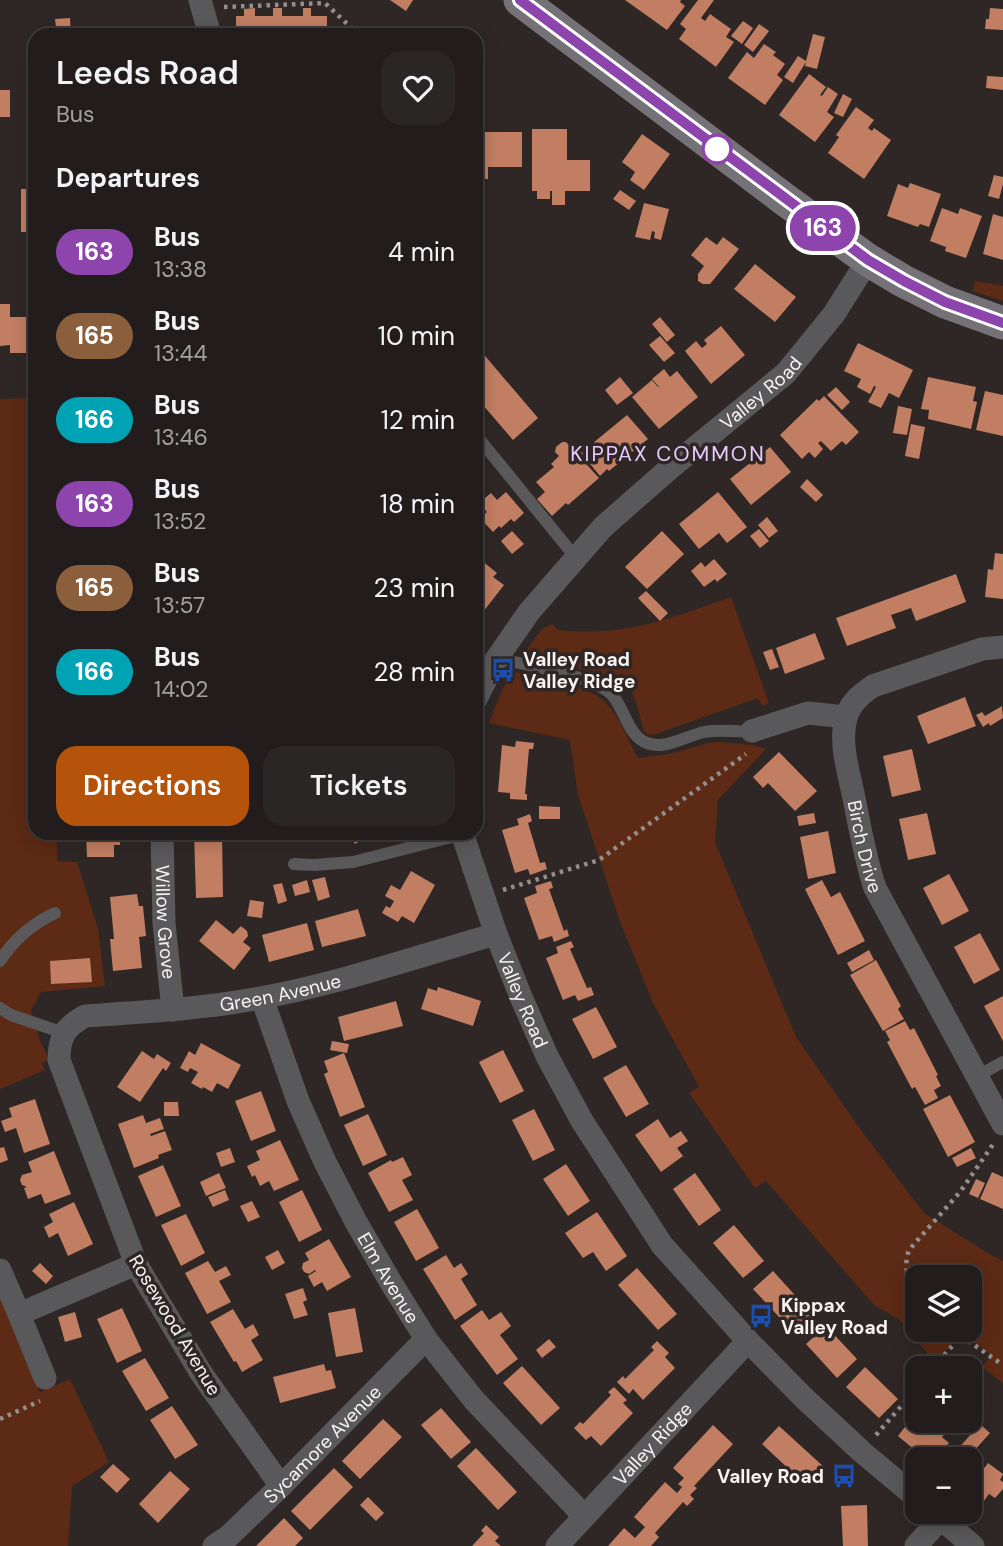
<!DOCTYPE html>
<html lang="en">
<head>
<meta charset="utf-8">
<style>
  body { margin:0; font-family:"DM Sans",sans-serif; background:#2a2625; color:#f1f3f6; height:100vh; display:flex; flex-direction:column; font-size:26px; white-space:nowrap }
  * { box-sizing:border-box; margin:0 }
  p { font-size:23px; color:#a2a2a3 }
  .icon { flex:none; width:38px; height:38px; fill:none; stroke:currentColor; stroke-width:2; stroke-linecap:round; stroke-linejoin:round }
  .map { position:relative; flex:1; overflow:hidden }
  .panel { position:absolute; left:28px; top:28px; width:455px; height:812px; display:flex; flex-direction:column; background:#221d1c; border-radius:21px; box-shadow:0 4px 18px #0003,0 0 0 2px #3f3b3b }
  .panel>* { flex:none }
  .badge { padding:0 14px; border-radius:23px; font-size:24px; line-height:46px }
  .buttons { position:absolute; left:905px; top:1265px; display:grid; gap:14px }
  .buttons a { display:grid; place-items:center; width:77px; height:77px; border-radius:14px; background:#221d1c; box-shadow:0 4px 18px #0003,0 0 0 2px #3f3b3b; font-size:35px }
  .map>.badge { position:absolute; translate:-50% -50%; box-shadow:0 0 0 4px #fff }
  h2 { padding:0 28px; font-size:26px; line-height:63px }
  .round { display:grid; place-items:center; flex:none; width:74px; height:74px; border-radius:21px; background:#2a2625 }
  .summary { display:flex; align-items:center; justify-content:space-between; height:119px; padding:0 28px }
  h1 { font-size:33px; font-weight:600; line-height:52px }
  .action { display:flex; gap:14px; margin-top:auto; padding:14px 28px }
  .action a { flex:1; height:80px; border-radius:21px; background:#b45309; color:#fff; font-size:28px; font-weight:600; line-height:80px; text-align:center }
  .action a+a { background:#2a2625; color:#f1f3f6 }
  ul { padding:0; list-style:none }
  li { display:flex; align-items:center; gap:21px; height:84px; padding:0 28px }
  li div { flex:1 }
  li b { display:block; font-size:26px }
  li em { font-style:normal }
  li .badge { min-width:77px; font-weight:700; text-align:center }
  .map>svg:first-child { display:block }
  .green { fill:#5c2a15; fill-rule:evenodd }
  .building { fill:#c27e62 }
  .lines { fill:none; stroke-linecap:round; stroke-linejoin:round }
  .path { stroke:#948e8c; stroke-width:4.5; stroke-dasharray:3.5 5; stroke-linecap:butt }
  .lane { stroke:#59585b; stroke-width:12 }
  .street { stroke:#59585b; stroke-width:23 }
  .secondary { stroke:#747277; stroke-width:33 }
  .line-casing { stroke:#fff; stroke-width:16 }
  .line { stroke:#8e44ad; stroke-width:10 }
  .stop-dot { fill:#fff; stroke:#8e44ad; stroke-width:3.5 }
  .labels { text-anchor:middle; dominant-baseline:central; stroke-width:7; stroke-linejoin:round; paint-order:stroke }
  .street-label { font-size:19px; fill:#f8f3f1; stroke:#2e2725 }
  .poi-label { font-size:19px; font-weight:bold; fill:#f8f3f1; stroke:#2e2725; text-anchor:start }
  .neighbourhood-label { font-size:21px; letter-spacing:2px; fill:#e9c9fe; stroke:#2e2725 }
</style>
</head>
<body>
<div class="map">
<svg width="1003" height="1546" viewBox="0 0 1003 1546">
  <rect width="100%" height="100%" fill="#2e2725"/>
  <path class="green" d="M975 281 1003 286V301L973 291Z
    M35 398V555H32L35 618V833H57V861L77 862 98 928 105 986 41 992 31 1010 39 1038 49 1059 42 1063 45 1070 0 1089V399Z
    M731 597 769 703 762 706 758 698 653 735 647 734 644 731C639 714 635 685 619 677L537 661 526 650 542 629 552 624 558 630C626 637 668 619 731 597Z
    M512 671C537 677 587 684 605 702 620 717 628 740 638 758L669 754 708 743 719 742 753 745 766 749 718 800 715 842 796 1037 863 1133 924 1213 991 1255 1003 1261V1383L982 1367 991 1355 962 1333 935 1363 900 1320 874 1305 766 1181 755 1188 689 1093 699 1087 653 1003 619 919 578 795 570 740 489 723 499 697ZM917 1278H970V1330H917Z
    M0 1296 40 1392 70 1379 109 1462 72 1486 68 1546H0Z"/>
  <path class="building" d="M390 0H413L406 11Z
    M625 0H681L680 2 685 6 667 30Z
    M698 0H714L701 18 705 21 710 14 731 29 726 37 734 42 716 67 679 39 686 29 680 24Z
    M255 8V16H273V8H282V16H303V8H311V16H327V35H236V16H244V9Z
    M990 8 1003 9V30L985 29 986 19H989Z
    M70 18 71 35H57L55 19Z
    M743 21 753 28 742 44 731 36Z
    M759 24 769 31 753 52 744 45Z
    M813 34 825 37 817 69 805 66 806 62 793 83 784 77 798 56 806 61Z
    M764 44 776 52 773 55 785 64 777 75 783 80 765 105 728 78 747 52 754 58Z
    M35 63V83L26 77Z
    M809 74 826 87 820 95 822 96 828 87 838 94 827 112 834 117 815 142 779 115Z
    M987 76 1003 77V90L986 88Z
    M0 90H10V117H0Z
    M843 94 852 99 843 117 834 113Z
    M856 107 874 120 868 128 872 131 874 128 891 140 864 179 828 153 839 137 836 135Z
    M29 129H35V175H31Z
    M532 129H567V160H590V191H565V205H552V191H550V199H537V191H532Z
    M476 132H522V167H488V179H476Z
    M642 134 670 154 644 190 630 180 635 172 622 162Z
    M994 175 1003 177V184L999 199 988 196Z
    M910 183 941 194 929 227 920 224 918 227 887 216 898 184 908 188Z
    M21 189H35V232H21Z
    M620 190 636 201 629 210 613 199Z
    M644 203 669 209 661 240 654 238 655 232 652 231 650 240 635 237Z
    M942 208 958 214 960 208 982 216 966 258 945 251 946 247 930 241Z
    M993 214 1003 217V260L983 254Z
    M706 237 717 245 723 237 739 249 710 284H703L698 281V274L704 266 691 255Z
    M755 264 796 297 775 322 734 289Z
    M0 304H10V317H28L29 353H10V345L0 346Z
    M660 317 675 335 667 342 652 324Z
    M721 326 745 355 711 384 685 351 696 341 702 348 707 344 704 340Z
    M660 336 675 353 664 362 649 345Z
    M858 343 913 370 899 398 889 393 881 408 868 402 876 387 874 386 870 394 857 387 861 379 844 371Z
    M31 346H35V370H32Z
    M480 350 538 418 513 440 476 397V354Z
    M664 369 670 377 677 371 698 397 659 429 632 397 652 380 658 387H659L652 379Z
    M620 377 633 393 617 405 605 390Z
    M928 377 976 387 973 401 977 402 971 429 928 419 929 410 921 409Z
    M836 387 850 402 842 410 827 395Z
    M985 391 1003 395V436L976 430Z
    M824 396 859 432 846 445 842 441 831 451 821 441 818 443 823 449 815 458 809 452 802 459 780 435 817 399 819 401Z
    M898 406 912 409 907 435 893 433Z
    M627 415 648 439 609 471 607 469 600 476 581 453Z
    M911 424 925 427 919 459 905 456Z
    M562 442H566L599 478 568 505 566 503 552 516 537 499 545 492 536 482 554 467 551 464 559 456 555 452 556 447Z
    M770 447 791 472 751 505 730 479Z
    M807 479 823 495 816 502 800 487Z
    M506 492 524 513 514 522 511 519 501 528 499 526 493 532 480 518 487 512 479 503 491 493 497 500Z
    M718 492 747 527 727 543 719 533 699 549 679 524Z
    M767 517 778 531 769 538 758 525Z
    M759 529 769 541 760 548 750 536Z
    M512 531 524 544 512 554 501 541Z
    M662 531 684 554 647 589 625 567Z
    M995 553 1003 554V599L985 597 988 569 993 570Z
    M714 559 727 574 717 582 715 579 704 587 691 571 701 562 705 567Z
    M481 560 497 573 493 577 504 585 476 621V567Z
    M956 574 966 602 916 621 911 608 891 615 896 628 847 646 836 618Z
    M646 591 668 613 660 621 638 598Z
    M815 633 825 659 785 674 776 648Z
    M772 649 779 667 770 670 763 652Z
    M965 697 976 726 928 744 917 716Z
    M1002 706 1003 718 990 726 989 723 983 727 976 715 982 712 985 716Z
    M516 741 534 743 533 749H529L525 794H527V800L510 799V793L498 792 502 745 515 747Z
    M912 749 921 790 892 797 883 756Z
    M779 752 817 791 795 811 768 783 763 788 753 777Z
    M539 806 560 807V819H539Z
    M814 813 816 823 799 826 797 816Z
    M927 813 936 854 908 860 899 819Z
    M530 814 532 821 528 823 540 863 545 862 547 869 530 875 528 869 515 873 502 830 519 825 517 819Z
    M828 831 836 873 808 879 800 837Z
    M86 833H120V845H114V857H87Z
    M194 833H222L223 897 196 898Z
    M348 833H374L355 844Z
    M411 871 435 885 414 923 402 916 398 922 382 913 386 906 390 908 394 901 385 896 391 885 400 890Z
    M949 874 969 911 942 925 923 888Z
    M325 877 330 897 318 901 312 880Z
    M307 880 310 892 295 896 292 885Z
    M822 880 831 897 840 892 865 941 838 955 805 889Z
    M551 881 553 888 549 889 564 931 567 929 569 936 554 942 552 936 539 940 524 898 537 893 535 886Z
    M282 883 287 901 278 904 273 885Z
    M137 894 139 906H143L146 936 139 937 142 968 113 971 110 939H114L110 897Z
    M250 900 264 902 262 918 247 916Z
    M358 909 366 936 322 947 315 921Z
    M216 920 233 934 241 926 247 931 248 936 243 942 251 948 234 970 199 941Z
    M307 923 314 950 269 962 262 935Z
    M980 933 1000 970 974 984 954 947Z
    M571 941 574 947 570 949 587 988 591 987 594 995 578 1001 575 995 563 1000 546 958 558 953 556 947Z
    M869 950 874 960 852 972 847 963Z
    M90 958 92 982 51 984 50 961Z
    M876 960 901 1006 898 1009 904 1019 883 1031 850 975Z
    M438 987 481 1001 473 1026 421 1009 428 988 437 991Z
    M1003 996V1041L984 1006Z
    M396 1001 403 1026 344 1041 338 1017Z
    M596 1007 617 1047 593 1059 572 1019Z
    M905 1021 910 1030 914 1028 938 1075 936 1076 941 1086 934 1090 938 1098 925 1105 915 1087 912 1089 887 1042 890 1040 885 1031Z
    M332 1041 349 1044 347 1053 330 1050Z
    M201 1043 241 1065 228 1089 217 1083 212 1092 203 1087 202 1089 191 1083 198 1072 190 1068 188 1072 180 1068 189 1051 195 1055Z
    M503 1050 524 1091 500 1103 479 1062Z
    M142 1051 154 1059 157 1054 171 1063 166 1071 163 1068 140 1102 117 1087Z
    M344 1053 365 1107 340 1117 324 1074 328 1072 324 1061Z
    M626 1065 649 1104 626 1117 603 1078Z
    M261 1091 276 1131 251 1141 235 1101Z
    M950 1095 975 1142 948 1157 923 1109Z
    M35 1099 50 1144 24 1153 16 1128 5 1132 1 1121 12 1117 9 1108Z
    M164 1102H178L179 1116H164Z
    M534 1109 555 1150 533 1161 512 1120Z
    M368 1114 387 1155 363 1166 344 1125Z
    M143 1115 146 1123 160 1118 164 1129 150 1134 151 1136 165 1131 172 1150 158 1155 159 1158 134 1168 118 1124Z
    M658 1119 670 1138 681 1131 688 1141 677 1148 683 1156 661 1172 635 1135Z
    M280 1140 299 1180 274 1191 269 1181 260 1186 255 1175 252 1177 247 1166 260 1160 256 1151Z
    M4 1147 8 1160 0 1163V1148Z
    M230 1148 235 1162 221 1167 216 1153Z
    M971 1148 976 1158 957 1167 952 1158Z
    M54 1151 71 1194 45 1204 41 1194 28 1199 24 1188 27 1187 22 1185 20 1180 22 1175 32 1172 28 1162Z
    M403 1157 412 1175 402 1180 413 1200 389 1212 368 1173 391 1160 392 1162Z
    M566 1164 590 1201 568 1216 543 1179Z
    M163 1165 181 1206 156 1217 138 1176Z
    M992 1172 1003 1177V1209L980 1199Z
    M219 1173 226 1188 206 1196 200 1182Z
    M695 1173 721 1210 699 1226 673 1189Z
    M976 1179 985 1183 978 1198 969 1194Z
    M225 1190 229 1200 213 1207 208 1197Z
    M302 1190 322 1230 299 1242 279 1202Z
    M252 1201 260 1217 248 1222 240 1206Z
    M74 1202 93 1244 68 1256 58 1233 49 1238 44 1227 53 1222 49 1214Z
    M417 1209 439 1248 416 1261 394 1222Z
    M597 1212 627 1256 606 1271 593 1252 583 1258 565 1233Z
    M186 1214 205 1253 181 1266 161 1225Z
    M734 1225 764 1261 743 1278 713 1243Z
    M329 1239 351 1277 327 1291 322 1282 314 1287 308 1276 316 1271 315 1270 309 1274 304 1272 302 1268 303 1263 309 1260 305 1253Z
    M278 1250 285 1263 272 1270 265 1257Z
    M446 1255 454 1268 461 1263 468 1274 461 1279 477 1305 455 1320 423 1269Z
    M208 1261 215 1272 226 1266 231 1275 219 1281 231 1302 207 1314 185 1273Z
    M40 1263 53 1276 46 1284 32 1271Z
    M637 1268 677 1314 658 1330 618 1285Z
    M773 1271 813 1315 794 1333 753 1289Z
    M303 1288 307 1300 303 1302 308 1315 294 1319 285 1294Z
    M122 1308 142 1351 117 1363 97 1319Z
    M355 1308 363 1352 336 1357 328 1313Z
    M233 1309 245 1329 253 1324 259 1335 251 1340 263 1360 242 1372 236 1361 234 1362 210 1322Z
    M482 1310 489 1320 501 1312 511 1326 500 1335 518 1359 497 1375 460 1326Z
    M75 1312 82 1337 65 1342 58 1317Z
    M826 1326 857 1359 837 1378 806 1344Z
    M549 1339 556 1347 542 1358 536 1350Z
    M657 1341 669 1353 665 1357 675 1368 643 1400 633 1389 629 1394 617 1382 623 1376 625 1379 654 1350 651 1347Z
    M145 1358 169 1398 146 1411 122 1371Z
    M324 1364 326 1371 331 1370 336 1388 280 1403 273 1377Z
    M522 1366 560 1408 541 1425 503 1383Z
    M865 1367 898 1399 879 1418 846 1387Z
    M614 1387 627 1400 623 1403 633 1413 601 1446 591 1436 586 1440 574 1428 580 1422 583 1424 611 1395 608 1392Z
    M172 1406 198 1445 175 1459 150 1420Z
    M441 1408 471 1442 451 1459 421 1425Z
    M914 1415 917 1417V1421H939L949 1429 942 1437 949 1443 935 1460H927L898 1436Z
    M383 1419 402 1437 360 1479 342 1461Z
    M980 1424 990 1433 966 1460H948Z
    M713 1425 733 1444 694 1486 697 1488 690 1495 694 1499 687 1506 683 1502 655 1533 659 1537 651 1546H608L624 1528 635 1538 645 1527 634 1517 665 1482 677 1493 682 1487 678 1484 684 1478 673 1468Z
    M779 1426 824 1467 807 1486 762 1444Z
    M476 1448 517 1492 498 1510 457 1466Z
    M970 1461 982 1471 988 1463 1003 1474 1000 1480 1003 1482V1489L995 1498 989 1494 981 1505 970 1495Z
    M113 1464 130 1479 117 1493 100 1477Z
    M334 1468 353 1487 310 1530 291 1511Z
    M170 1471 190 1489 158 1523 139 1504Z
    M368 1497 384 1513 376 1521 360 1505Z
    M867 1505 868 1546H843L841 1506Z
    M284 1518 303 1538 295 1546H256Z
    M486 1525 499 1537 495 1541 501 1546H472L484 1533 481 1531Z"/>
  <g class="lines">
    <path class="path" d="M224 7 325 3 359 35
      M503 890 599 860 746 754
      M917 1295C908 1281 903 1266 909 1250L960 1192 994 1143
      M961 1336 1003 1365
      M933 1368 961 1336 953 1330
      M0 1419 40 1401
      M876 1435 917 1388"/>
    <path class="lane" d="M476 435 576 558
      M497 658C525 665 596 676 613 696 625 710 628 736 647 743 665 750 686 736 704 732 719 729 737 732 752 731
      M294 864 314 865 353 862 463 834
      M0 961C14 939 32 924 55 913
      M0 1008 11 1015 64 1033
      M977 1076 1003 1062"/>
    <g class="street">
      <path d="M200 0 210 35"/>
      <path id="s1" d="M1003 647 982 649 873 686C861 694 850 703 846 718 839 744 849 773 854 798 860 828 865 858 875 888L1003 1124"/>
      <path id="s2" d="M476 699 495 661 529 612 603 527 669 469 786 373 834 314 868 260"/>
      <path d="M752 731 808 713 846 717"/>
      <path id="s3" d="M162 833 164 923 173 1010"/>
      <path id="s4" d="M462 833 496 934 521 997 547 1056 582 1121 662 1245 748 1341 804 1398 862 1452 917 1498"/>
      <path id="s5" d="M262 998 298 1101 325 1162 356 1222 390 1281 426 1339 474 1400 584 1516"/>
      <path d="M0 1270 19 1314"/>
      <path d="M45 1378 19 1314 136 1264"/>
      <path id="s6" d="M281 1486 201 1373 136 1264 59 1060C59 1037 65 1027 85 1016 144 1012 202 1009 260 998 338 984 419 956 496 934"/>
      <path d="M933 1512 973 1546"/>
      <path id="s7" d="M214 1546 229 1536 281 1486 426 1339"/>
      <path id="s8" d="M557 1546 748 1341"/>
      <path d="M916 1546 941 1518"/>
    </g>
    <path class="secondary" d="M520 0 784 199 868 260 903 281 945 302 1003 323"/>
  </g>
  <g class="lines">
    <g class="line-casing">
      <path id="line" d="M520 0 868 260 904 281 945 302 1003 323"/>
    </g>
    <use href="#line" class="line"/>
  </g>
  <defs>
    <g id="bus-bare" transform="scale(1.89)"><path d="M-5-6H5V4H4V6H2V4H-2V6H-4V4H-5ZM-3.5-4V0h7V-4ZM-3.5 1.2v1.5H-2V1.2ZM2 1.2v1.5H3.5V1.2Z" fill="#1a4fb4" stroke="#2e2725" stroke-width="2.5" paint-order="stroke"/></g>
  </defs>
  <g fill-rule="evenodd">
    <use href="#bus-bare" x="503" y="670"/>
    <use href="#bus-bare" x="761" y="1316"/>
    <use href="#bus-bare" x="844" y="1476"/>
  </g>
  <circle class="stop-dot" cx="717" cy="149" r="14"/>
  <g class="labels">
    <g class="street-label">
      <text stroke="none"><textPath href="#s2" startOffset="422">Valley Road</textPath></text>
      <text stroke="none"><textPath href="#s1" startOffset="310">Birch Drive</textPath></text>
      <text stroke="none"><textPath href="#s3" startOffset="89">Willow Grove</textPath></text>
      <text stroke="none"><textPath href="#s6" startOffset="735">Green Avenue</textPath></text>
      <text stroke="none"><textPath href="#s4" startOffset="178">Valley Road</textPath></text>
      <text stroke="none"><textPath href="#s5" startOffset="308">Elm Avenue</textPath></text>
      <text transform="translate(175 1325) rotate(59)">Rosewood Avenue</text>
      <text stroke="none"><textPath href="#s8" startOffset="140">Valley Ridge</textPath></text>
      <text stroke="none"><textPath href="#s7" startOffset="149">Sycamore Avenue</textPath></text>
    </g>
    <g class="poi-label">
      <text x="523" y="659">Valley Road<tspan x="523" dy="22">Valley Ridge</tspan></text>
      <text x="781" y="1305">Kippax<tspan x="781" dy="22">Valley Road</tspan></text>
      <text x="824" y="1476" text-anchor="end">Valley Road</text>
    </g>
    <g class="neighbourhood-label">
      <text x="668" y="454">KIPPAX COMMON</text>
    </g>
  </g>
</svg>
<div class="buttons">
<a><svg class="icon" aria-label="layers" viewBox="0 0 24 24"><path d="M12 4l9 5-9 5-9-5zM3 14l9 5 9-5"/></svg></a>
<a>+</a>
<a>−</a>
</div>
<b class="badge" style="left:823px;top:228px;background:#8e44ad;color:#fff">163</b>
<section class="panel">
<div class="summary"><div><h1>Leeds Road</h1><p>Bus</p></div><a class="round"><svg class="icon" aria-label="heart" viewBox="0 0 24 24"><path d="M12 20l-8-8c-3-5 5-10 8-4 3-6 11-1 8 4z"/></svg></a></div>
<h2>Departures</h2>
<ul>
<li><span class="badge" style="background:#8e44ad;color:#fff">163</span><div><b>Bus</b><p>13:38</p></div><em>4 min</em></li>
<li><span class="badge" style="background:#8b5e3c;color:#fff">165</span><div><b>Bus</b><p>13:44</p></div><em>10 min</em></li>
<li><span class="badge" style="background:#00a3b4;color:#fff">166</span><div><b>Bus</b><p>13:46</p></div><em>12 min</em></li>
<li><span class="badge" style="background:#8e44ad;color:#fff">163</span><div><b>Bus</b><p>13:52</p></div><em>18 min</em></li>
<li><span class="badge" style="background:#8b5e3c;color:#fff">165</span><div><b>Bus</b><p>13:57</p></div><em>23 min</em></li>
<li><span class="badge" style="background:#00a3b4;color:#fff">166</span><div><b>Bus</b><p>14:02</p></div><em>28 min</em></li>
</ul>
<div class="action"><a>Directions</a><a>Tickets</a></div>
</section>
</div>
</body>
</html>
